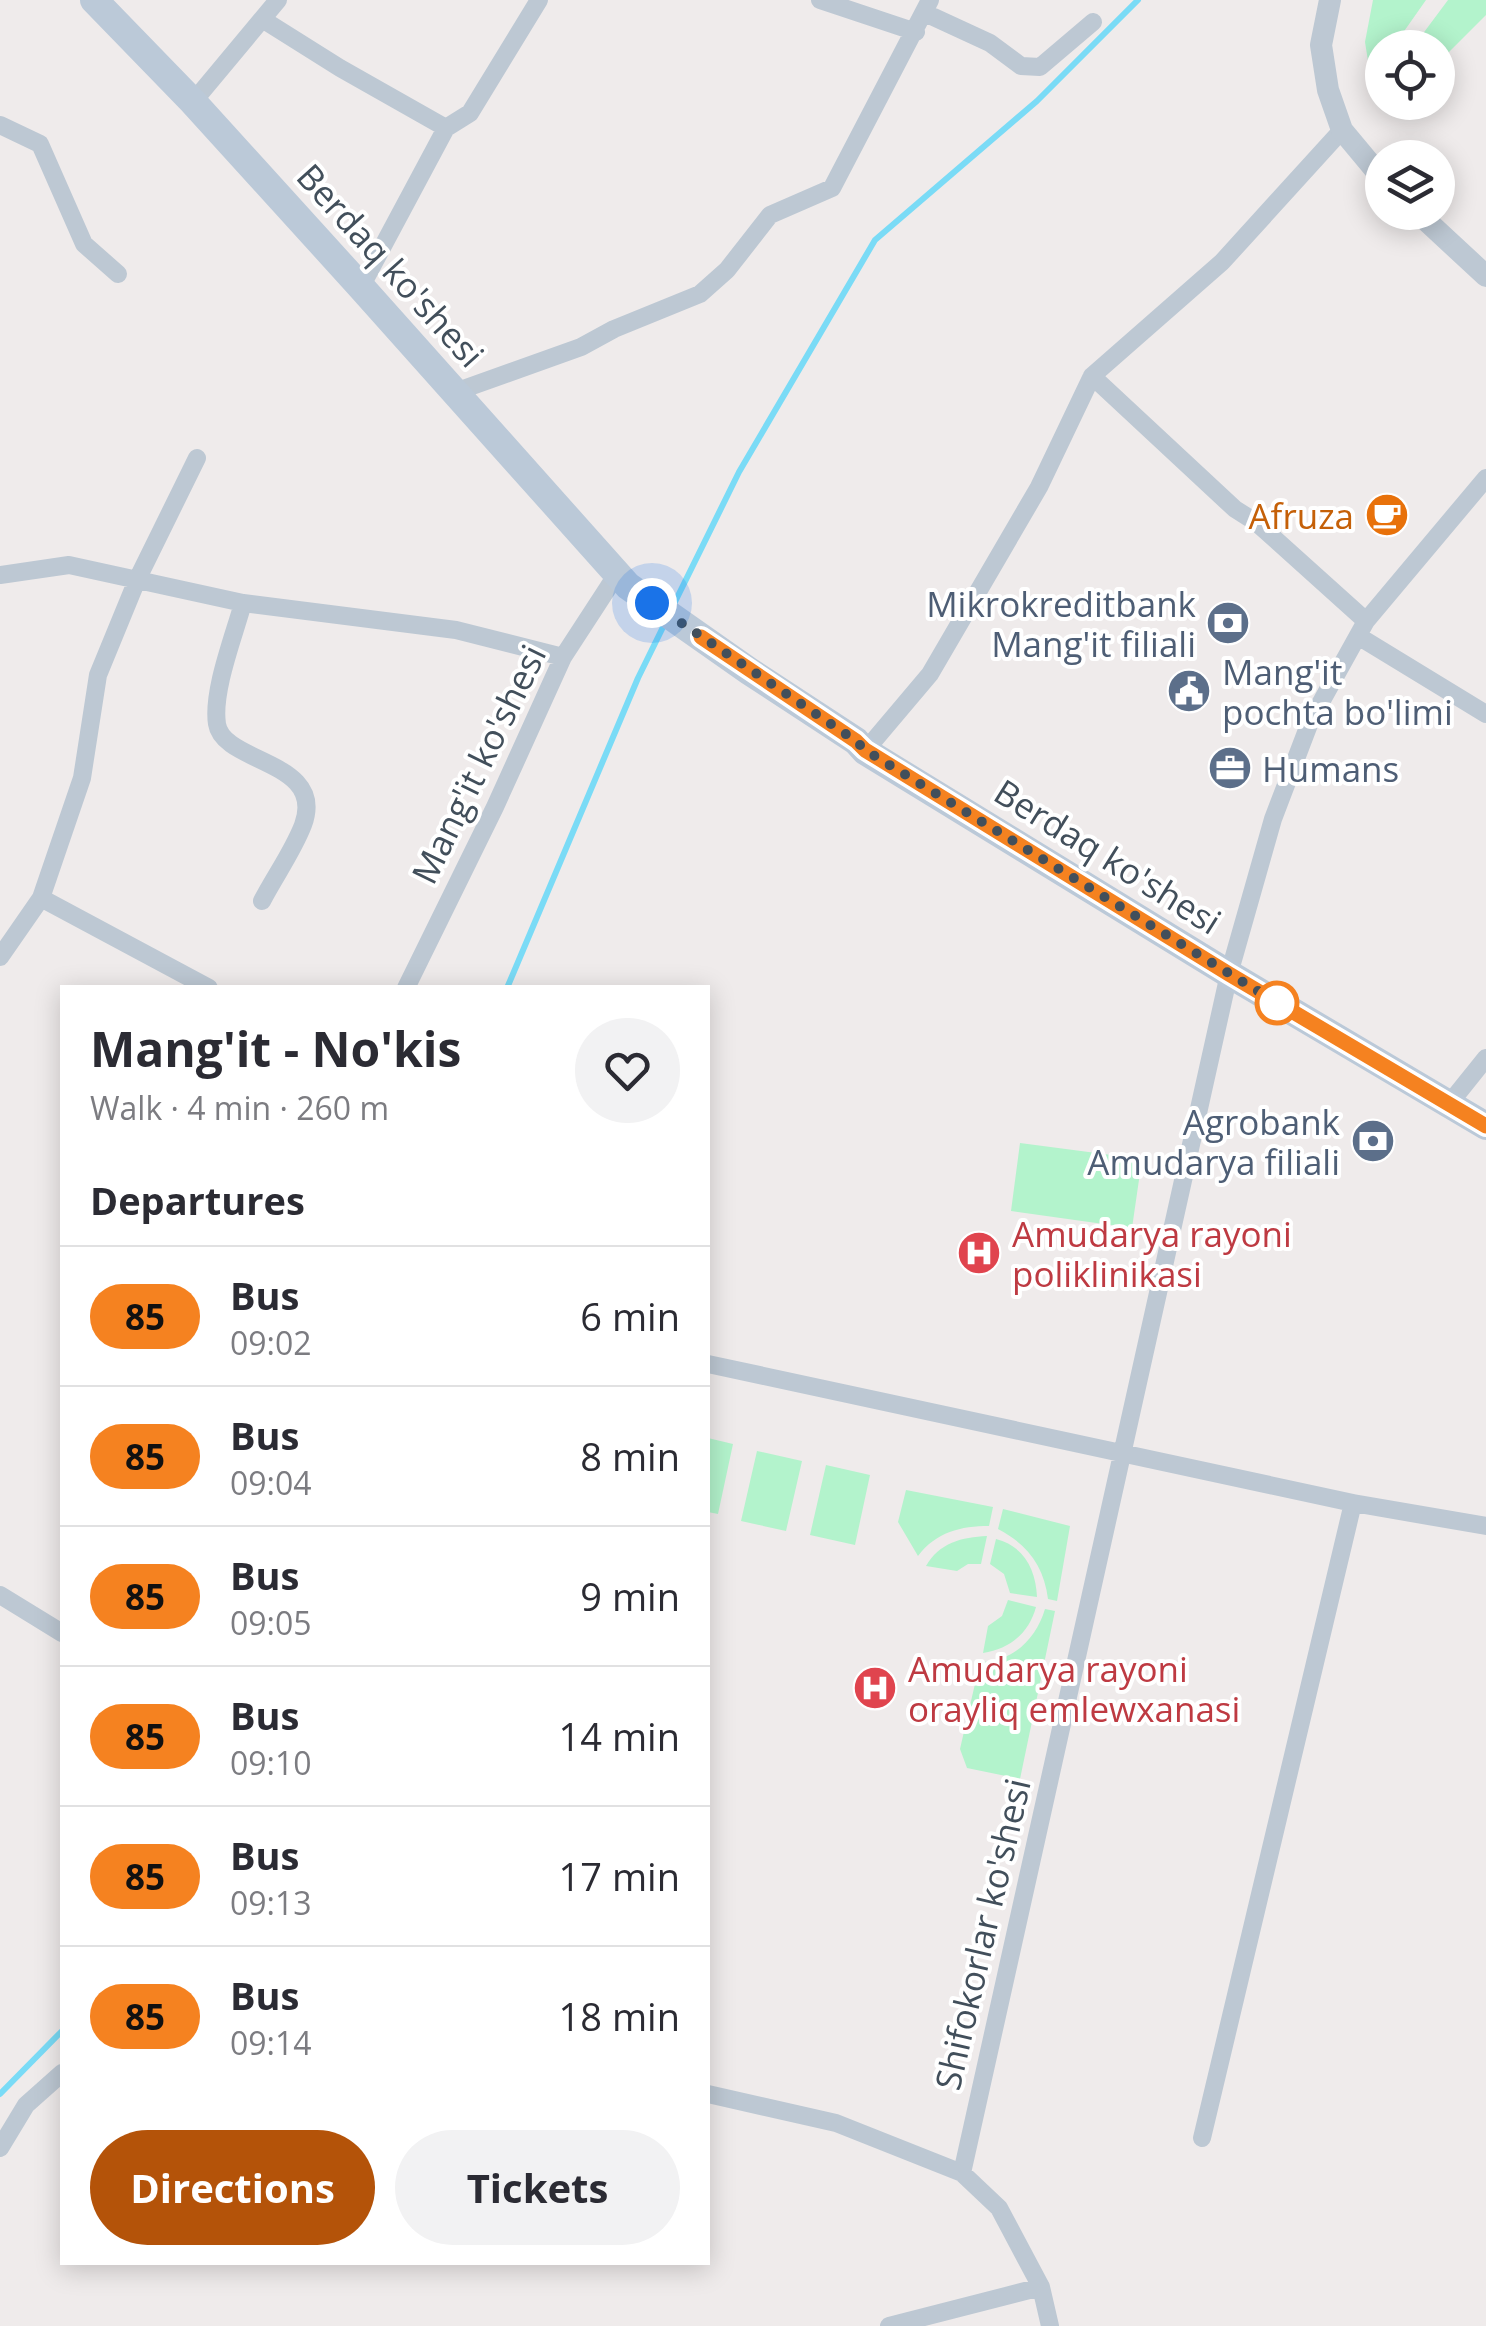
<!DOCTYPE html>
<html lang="en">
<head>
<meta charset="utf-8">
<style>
  body { margin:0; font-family:"Open Sans",sans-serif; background:#f2f2f3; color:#2b2b33; height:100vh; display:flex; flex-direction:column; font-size:38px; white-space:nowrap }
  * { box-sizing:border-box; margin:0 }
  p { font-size:32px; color:#7c7c81 }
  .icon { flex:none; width:55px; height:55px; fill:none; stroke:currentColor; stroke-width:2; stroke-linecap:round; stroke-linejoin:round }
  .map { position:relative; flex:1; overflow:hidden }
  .sheet { position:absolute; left:60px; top:985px; width:650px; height:1280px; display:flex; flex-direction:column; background:#fff; border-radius:0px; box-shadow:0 5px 25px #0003 }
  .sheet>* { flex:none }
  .badge { padding:0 20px; border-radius:32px; font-size:35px; line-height:65px }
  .buttons { position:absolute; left:1365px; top:30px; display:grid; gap:20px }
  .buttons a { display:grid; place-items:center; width:90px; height:90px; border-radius:50%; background:#fff; box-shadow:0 5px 25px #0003; font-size:50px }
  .you { position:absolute; width:50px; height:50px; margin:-25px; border:8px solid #fff; border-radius:50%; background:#1a73e8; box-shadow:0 0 0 15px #1a73e833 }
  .map>.badge { position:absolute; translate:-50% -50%; box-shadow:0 0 0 5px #fff }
  h2 { padding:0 30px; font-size:38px; line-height:90px }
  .round { display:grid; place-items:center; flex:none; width:105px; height:105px; border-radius:52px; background:#f2f2f3 }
  .head { display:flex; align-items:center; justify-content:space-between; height:170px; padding:0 30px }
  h1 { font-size:48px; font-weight:700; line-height:75px }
  .cta { display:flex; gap:20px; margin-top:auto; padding:20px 30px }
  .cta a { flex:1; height:115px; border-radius:60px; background:#b45309; color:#fff; font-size:40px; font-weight:700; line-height:115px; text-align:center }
  .cta a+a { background:#f2f2f3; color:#2b2b33 }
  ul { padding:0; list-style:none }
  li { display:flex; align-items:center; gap:30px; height:140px; padding:0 30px; border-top:2px solid #e1e1e2 }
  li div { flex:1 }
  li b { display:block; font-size:38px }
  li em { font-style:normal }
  li .badge { min-width:110px; font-weight:700; text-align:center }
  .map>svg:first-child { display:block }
  .green { fill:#b3f3cc }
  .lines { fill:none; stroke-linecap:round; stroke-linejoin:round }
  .stream { stroke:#7adbf6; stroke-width:6 }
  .minor { stroke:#bdc8d3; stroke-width:18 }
  .tertiary { stroke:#bdc8d3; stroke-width:22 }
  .secondary { stroke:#bbc9d8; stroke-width:28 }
  .line-casing { stroke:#fff; stroke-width:22 }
  .line { stroke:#f58220; stroke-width:15 }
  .walk { stroke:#424f5b; stroke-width:10; stroke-dasharray:0 18 }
  .stop-dot { fill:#fff; stroke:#f58220; stroke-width:5 }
  .labels { text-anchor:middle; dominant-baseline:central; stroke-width:8; stroke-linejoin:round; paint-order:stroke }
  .street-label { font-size:35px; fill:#424f5b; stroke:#fff }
  .food-label { font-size:35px; fill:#c56008; stroke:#fff; text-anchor:end }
  .service-label { font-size:35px; fill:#4e5e75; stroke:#fff; text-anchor:end }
  .health-label { font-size:35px; fill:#be3a42; stroke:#fff; text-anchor:start }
</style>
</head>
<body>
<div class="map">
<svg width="1486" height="2326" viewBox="0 0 1486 2326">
  <rect width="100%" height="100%" fill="#efebeb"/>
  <path class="green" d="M1373 0H1426L1393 47 1382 48V63L1371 80 1365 42Z
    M1448 0H1486V15L1438 63V48L1413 47Z
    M1020 1143 1142 1159 1132 1228 1011 1211Z
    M708 1438 733 1444 718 1514 708 1512Z
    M757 1451 802 1461 786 1531 741 1521Z
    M826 1465 870 1475 855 1545 810 1535Z
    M906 1490 993 1507 989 1526C961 1526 936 1532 918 1556L898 1522Z
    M1003 1509 1070 1526 1057 1601 1048 1599C1044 1566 1027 1544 998 1529Z
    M987 1536 981 1564H968L957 1571 926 1566C939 1543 962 1537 987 1536Z
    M996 1539C1024 1546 1036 1570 1037 1597L1010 1593 1004 1574 990 1564Z
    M1008 1600 1036 1607C1029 1633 1010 1649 983 1653L988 1626 1002 1616Z
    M1045 1609 1055 1611 1020 1779 967 1768 960 1749 980 1662C1013 1662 1036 1639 1045 1609Z"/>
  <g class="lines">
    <path class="stream" d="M671 610 739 472 875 240 1037 101 1138 0
      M507 988 638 678 666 621
      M0 2094 62 2031"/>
    <path class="minor" d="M820 0 916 32
      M925 13 990 43 1021 66 1040 67 1093 22
      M262 19 340 68 446 128
      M193 102 278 0
      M0 125 40 144 84 244 118 274
      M361 287 446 128 470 113 539 0
      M1092 376 1235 509 1257 523 1366 621
      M455 392 581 347 614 329 700 294 727 270 770 215 832 188 930 0
      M0 575 69 565 243 603 456 630 563 657
      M243 603C234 636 212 691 217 724 223 764 327 760 303 825 293 851 275 876 262 901
      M1358 636 1486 714
      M865 751 930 674 1039 487 1092 376 1222 262 1342 130
      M41 898 209 988
      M0 957 41 898 82 778 98 675 137 580 197 458
      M406 988 495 807 563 657 617 574
      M1449 1104 1486 1058
      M708 1364 1353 1503 1486 1526
      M0 1595 62 1633
      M708 2094 836 2123 962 2173 999 2208 1041 2287 1050 2326
      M1202 2138 1353 1503
      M0 2148 26 2105 62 2073
      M962 2173 1229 974 1273 819 1310 722 1366 621 1486 478
      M889 2326 1041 2287"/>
    <path class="tertiary" d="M1330 0 1321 45 1328 90 1342 130 1382 178
      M1417 212 1486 276"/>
    <path class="secondary" d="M94 0 193 102 361 287 628 586 749 671 856 741 865 751 1229 974 1486 1126"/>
  </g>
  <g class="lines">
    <g class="line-casing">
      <path id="line" d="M701 637 856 741 865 750 1229 974 1486 1126"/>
    </g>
    <use href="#line" class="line"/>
    <path class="walk" d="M652 603 856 741 865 750 1292 1012 1277 1003"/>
  </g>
  <defs>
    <g id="cafe-disc" transform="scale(2.25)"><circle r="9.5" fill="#e8710a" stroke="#fff"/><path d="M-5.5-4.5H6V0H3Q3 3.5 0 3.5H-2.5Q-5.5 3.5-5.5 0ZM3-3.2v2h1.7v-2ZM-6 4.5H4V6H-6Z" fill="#fff"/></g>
    <g id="bank-disc" transform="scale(2.25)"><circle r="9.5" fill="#5c6f8a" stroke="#fff"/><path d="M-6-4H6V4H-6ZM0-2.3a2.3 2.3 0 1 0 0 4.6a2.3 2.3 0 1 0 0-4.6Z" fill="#fff"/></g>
    <g id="civic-disc" transform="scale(2.25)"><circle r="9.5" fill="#5c6f8a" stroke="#fff"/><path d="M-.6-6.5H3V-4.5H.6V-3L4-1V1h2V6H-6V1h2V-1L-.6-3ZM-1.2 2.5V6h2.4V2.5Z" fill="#fff"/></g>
    <g id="office-disc" transform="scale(2.25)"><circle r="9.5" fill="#5c6f8a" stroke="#fff"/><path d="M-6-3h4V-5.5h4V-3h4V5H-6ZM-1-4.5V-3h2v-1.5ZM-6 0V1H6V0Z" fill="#fff"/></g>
    <g id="hospital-disc" transform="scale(2.25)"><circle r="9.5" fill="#e0444e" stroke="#fff"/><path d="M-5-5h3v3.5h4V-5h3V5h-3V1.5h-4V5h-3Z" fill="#fff"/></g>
  </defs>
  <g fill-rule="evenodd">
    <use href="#cafe-disc" x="1387" y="515"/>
    <use href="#bank-disc" x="1228" y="623"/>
    <use href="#civic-disc" x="1189" y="691"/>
    <use href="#office-disc" x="1230" y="768"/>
    <use href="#bank-disc" x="1373" y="1141"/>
    <use href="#hospital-disc" x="979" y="1253"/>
    <use href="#hospital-disc" x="875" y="1688"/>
  </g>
  <circle class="stop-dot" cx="1277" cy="1003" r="20"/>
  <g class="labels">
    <g class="street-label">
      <text transform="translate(391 265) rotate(48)">Berdaq ko'shesi</text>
      <text transform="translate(478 764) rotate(-64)">Mang'it ko'shesi</text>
      <text transform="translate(1108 856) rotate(32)">Berdaq ko'shesi</text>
      <text transform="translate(982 1934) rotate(-77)">Shifokorlar ko'shesi</text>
    </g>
    <g class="food-label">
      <text x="1354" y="515">Afruza</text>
    </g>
    <g class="service-label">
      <text x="1196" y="603">Mikrokreditbank<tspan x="1196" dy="40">Mang'it filiali</tspan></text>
      <text x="1222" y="671" text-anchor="start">Mang'it<tspan x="1222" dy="40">pochta bo'limi</tspan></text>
      <text x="1262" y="768" text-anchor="start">Humans</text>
      <text x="1340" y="1121">Agrobank<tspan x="1340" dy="40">Amudarya filiali</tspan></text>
    </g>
    <g class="health-label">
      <text x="1012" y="1233">Amudarya rayoni<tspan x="1012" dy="40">poliklinikasi</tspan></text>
      <text x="908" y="1668">Amudarya rayoni<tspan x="908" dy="40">orayliq emlewxanasi</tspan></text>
    </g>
  </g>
</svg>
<div class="buttons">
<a><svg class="icon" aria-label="locate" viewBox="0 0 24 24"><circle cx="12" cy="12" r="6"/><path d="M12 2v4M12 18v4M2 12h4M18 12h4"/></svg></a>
<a><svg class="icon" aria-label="layers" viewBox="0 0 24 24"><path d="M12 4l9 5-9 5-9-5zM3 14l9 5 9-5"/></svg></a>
</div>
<div class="you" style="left:652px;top:603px"></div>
<section class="sheet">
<div class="head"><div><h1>Mang'it - No'kis</h1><p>Walk · 4 min · 260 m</p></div><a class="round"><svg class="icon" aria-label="heart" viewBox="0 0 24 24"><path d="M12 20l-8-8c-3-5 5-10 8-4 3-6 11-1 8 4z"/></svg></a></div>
<h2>Departures</h2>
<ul>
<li><span class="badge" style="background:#f58220;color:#111">85</span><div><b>Bus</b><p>09:02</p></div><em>6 min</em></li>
<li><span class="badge" style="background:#f58220;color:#111">85</span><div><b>Bus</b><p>09:04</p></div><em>8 min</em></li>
<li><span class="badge" style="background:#f58220;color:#111">85</span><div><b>Bus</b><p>09:05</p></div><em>9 min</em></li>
<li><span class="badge" style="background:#f58220;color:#111">85</span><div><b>Bus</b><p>09:10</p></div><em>14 min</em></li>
<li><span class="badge" style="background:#f58220;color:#111">85</span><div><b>Bus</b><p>09:13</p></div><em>17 min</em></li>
<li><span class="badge" style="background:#f58220;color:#111">85</span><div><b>Bus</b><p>09:14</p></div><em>18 min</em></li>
</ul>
<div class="cta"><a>Directions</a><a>Tickets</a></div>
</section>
</div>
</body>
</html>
